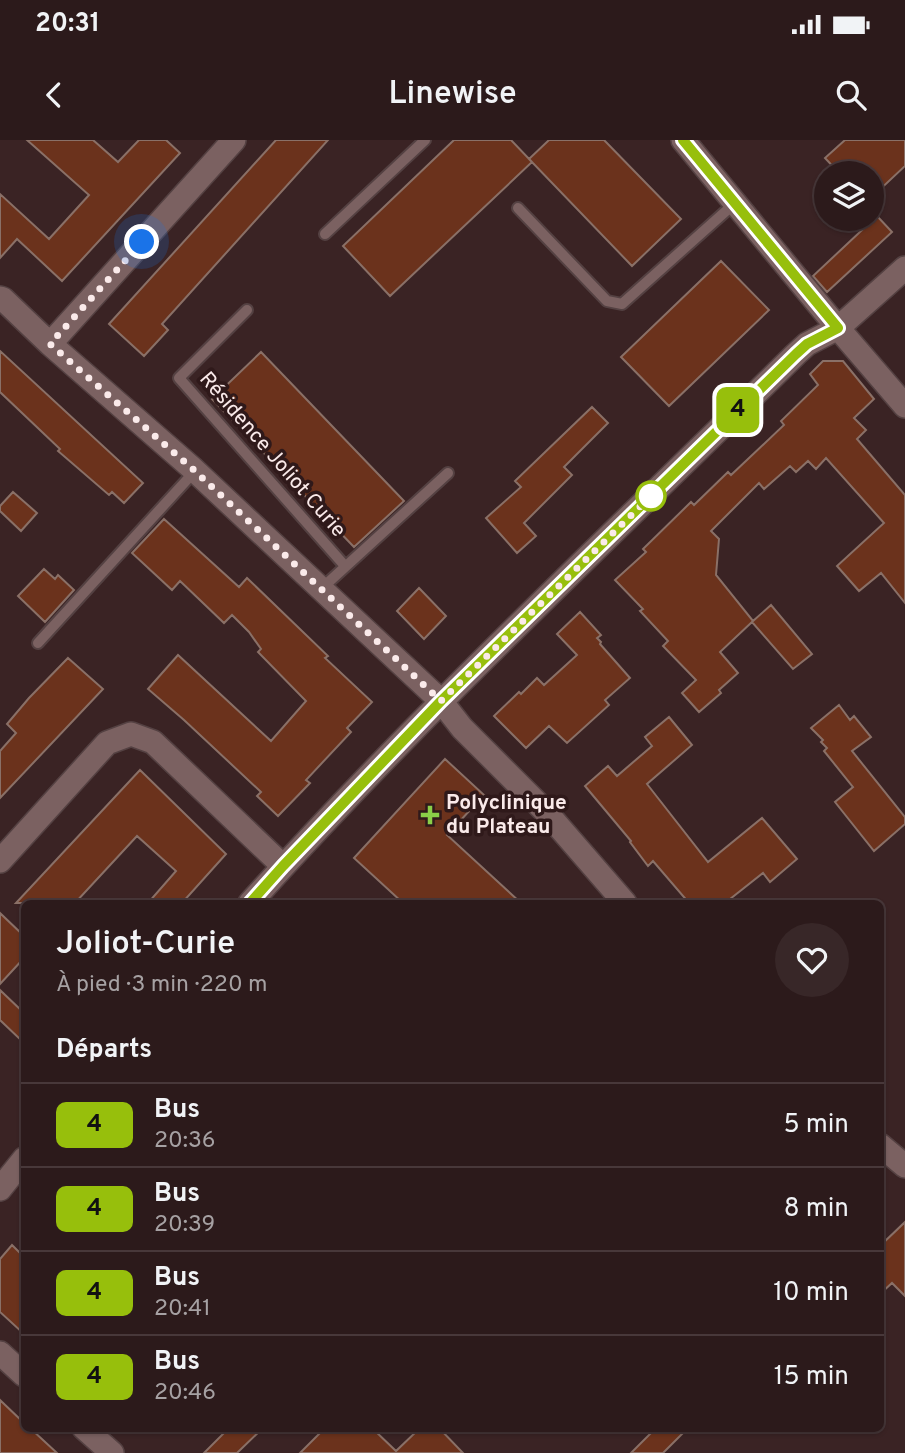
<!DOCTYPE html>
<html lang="fr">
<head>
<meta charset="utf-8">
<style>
  body { margin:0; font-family:Overpass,sans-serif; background:#382728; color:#f1f3f6; height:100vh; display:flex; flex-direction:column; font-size:26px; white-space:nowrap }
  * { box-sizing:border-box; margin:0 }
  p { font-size:23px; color:#a6a1a3 }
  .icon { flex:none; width:38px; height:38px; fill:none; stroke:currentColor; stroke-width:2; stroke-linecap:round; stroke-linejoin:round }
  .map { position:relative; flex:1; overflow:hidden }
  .details { position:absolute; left:21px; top:760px; width:863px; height:532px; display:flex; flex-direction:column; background:#2c1a1b; border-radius:10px; box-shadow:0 2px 5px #0004,0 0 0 2px #48383a }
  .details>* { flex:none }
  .badge { padding:0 14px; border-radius:10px; font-size:24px; line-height:46px }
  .buttons { position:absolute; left:814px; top:21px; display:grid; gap:14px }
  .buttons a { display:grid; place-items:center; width:70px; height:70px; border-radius:50%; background:#2c1a1b; box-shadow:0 2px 5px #0004,0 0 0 2px #48383a; font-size:35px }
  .you { position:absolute; width:35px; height:35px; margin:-18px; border:5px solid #fff; border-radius:50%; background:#1a73e8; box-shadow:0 0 0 10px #1a73e833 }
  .map>.badge { position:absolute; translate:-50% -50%; box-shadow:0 0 0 4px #fff }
  h2 { padding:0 35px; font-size:26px; line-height:63px }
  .round { display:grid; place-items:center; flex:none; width:74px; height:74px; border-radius:37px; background:#382728 }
  .summary { display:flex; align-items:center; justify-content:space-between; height:119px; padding:0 35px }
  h1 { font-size:33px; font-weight:600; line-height:52px }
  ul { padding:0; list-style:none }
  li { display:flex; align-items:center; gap:21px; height:84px; padding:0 35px; border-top:2px solid #48383a }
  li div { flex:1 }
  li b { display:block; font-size:26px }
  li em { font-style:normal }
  li .badge { min-width:77px; font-weight:700; text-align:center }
  .status { display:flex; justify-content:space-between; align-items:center; height:49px; padding:0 35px; background:#2c1a1b; direction:ltr }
  .status svg { height:19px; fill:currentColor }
  header { display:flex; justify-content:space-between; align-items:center; height:91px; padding:0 35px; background:#2c1a1b; font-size:32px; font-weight:600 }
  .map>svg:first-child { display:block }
  .building { fill:#6b321c; stroke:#8a7067; stroke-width:2 }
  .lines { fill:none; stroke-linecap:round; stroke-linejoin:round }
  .lane-casing { stroke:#544142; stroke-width:14 }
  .street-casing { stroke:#544142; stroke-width:26 }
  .lane { stroke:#7b6161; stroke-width:10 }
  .street { stroke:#7b6161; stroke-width:23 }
  .line-casing { stroke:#fff; stroke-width:16 }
  .line { stroke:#97bf0c; stroke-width:10 }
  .walk { stroke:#faeaea; stroke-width:7; stroke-dasharray:0 12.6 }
  .stop-dot { fill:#fff; stroke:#97bf0c; stroke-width:3.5 }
  .poi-dot { fill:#8ace48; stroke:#2f191a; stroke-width:2.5 }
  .labels { text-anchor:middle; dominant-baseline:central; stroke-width:7; stroke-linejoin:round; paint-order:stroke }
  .street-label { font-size:21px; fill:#faeaea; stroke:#2f191a }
  .poi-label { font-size:21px; font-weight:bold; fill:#faeaea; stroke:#2f191a; text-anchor:start }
</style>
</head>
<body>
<div class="status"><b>20:31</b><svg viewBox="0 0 49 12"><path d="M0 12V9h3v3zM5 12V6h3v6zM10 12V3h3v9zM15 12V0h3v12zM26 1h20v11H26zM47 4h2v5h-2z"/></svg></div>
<header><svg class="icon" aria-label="back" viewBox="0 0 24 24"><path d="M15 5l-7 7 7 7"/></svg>Linewise<svg class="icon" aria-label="search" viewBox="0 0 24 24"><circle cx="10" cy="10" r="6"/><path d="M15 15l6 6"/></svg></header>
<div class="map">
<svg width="905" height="1313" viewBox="0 0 905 1313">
  <rect width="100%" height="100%" fill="#3a2324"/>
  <path class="building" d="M27 0H93L118 22 139 0H166L180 13 62 141 17 99 0 118V54L49 99 89 55Z
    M276 0H328L162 184 168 190 144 216 109 184Z
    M454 0H511L532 22 390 156 343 106Z
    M549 0H604L681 79 632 126 529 19Z
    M845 0H905V26L872 57V33H839L825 18Z
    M877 76 892 92 827 152 813 136Z
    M721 121 769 170 669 266 621 217Z
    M0 211 143 343 124 363 112 352 109 355 58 311 60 309 0 252Z
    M261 212 404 361 354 407 212 259Z
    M823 221H843L874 259 854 278 866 290 857 299 905 355V463L881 433 859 451 837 426 884 383 826 318 816 329 808 321 796 332 790 326 764 349 759 343 711 391 719 399 716 435 753 481 771 465 812 514 793 529 752 482 720 512 738 533 719 550 721 553 699 572 682 553 696 540 663 506 668 501 640 471 643 469 615 440 646 412 643 409 691 362 694 365 728 332 731 335 784 285 781 281 818 245 810 234Z
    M592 267 608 283 564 327 572 335 524 383 536 396 517 413 486 378 521 347 515 341Z
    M13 352 37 373 21 391 0 371V366Z
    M164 379 239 447 247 438 328 516 325 518 372 562 347 588 351 592 306 640 310 643 278 676 257 656 261 652 184 580 148 549 178 515 271 601 306 561 258 512 261 509 249 492 232 475 224 483 180 441 172 450 132 413Z
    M44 429 55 439 58 435 74 450 45 482 18 456Z
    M419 448 446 476 424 499 397 471Z
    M580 472 601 495 597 498 601 502 600 504 630 538 605 560 609 565 567 603 549 586 526 608 494 576 519 552 521 554 537 538 544 545 577 515 557 494Z
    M68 518 103 549 0 658V611L16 593 7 584 29 558Z
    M839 565 850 580 854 576 871 597 852 611 905 677V684L874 711 835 662 853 647 824 611 827 608 821 602 823 600 811 588Z
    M669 577 692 605 647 644 708 722 762 678 797 719 770 742 763 733 725 763H689L653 721 648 726 630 702 631 701 585 646 608 626 617 636 652 606 645 597Z
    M445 619 484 655 447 695 521 763H403L354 718Z
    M140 630 226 714 182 763H148L176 731 137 696 75 763H16Z
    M0 773 24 796V818L0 844Z
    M0 850 24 873V903L0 880Z
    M905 1082V1156L892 1143 880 1154V1106Z
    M12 1105 24 1117V1194L0 1172V1119Z
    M0 1260 24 1283V1288H30L57 1313H0Z
    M229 1288H263L237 1313H204Z
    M325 1288H372L396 1311 420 1288H439L463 1313H300Z
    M656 1288H688L663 1313H631Z"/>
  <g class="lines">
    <g class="lane-casing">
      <path id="lane" d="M518 68 607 161 622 164 735 63
        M325 94 425 0
        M247 170 179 238 345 426
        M321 449 448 333
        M38 503 195 331"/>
    </g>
    <g class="street-casing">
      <path id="street" d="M683 0 838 188 905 266
        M0 158 3 159 50 204 192 328 441 561 462 588 547 673 625 763
        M50 204 234 0
        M0 721 107 603 131 594 153 602 283 726
        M250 763C423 571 612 395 796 214L807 204 838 188 905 128
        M880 1005 905 1026
        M0 1049 24 1019
        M0 1213 24 1235
        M84 1288 112 1313"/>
    </g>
    <use href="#lane" class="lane"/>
    <use href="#street" class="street"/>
  </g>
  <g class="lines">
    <g class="line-casing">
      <path id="line" d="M250 763 283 726 441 561 796 214 807 204 838 188 683 0"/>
    </g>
    <use href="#line" class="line"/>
    <path class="walk" d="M142 102 50 204 195 331 441 561 653 354 651 356"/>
  </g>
  <circle class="stop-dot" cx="651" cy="356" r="14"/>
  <path class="poi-dot" d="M426.5 664.5h7v7h7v7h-7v7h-7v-7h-7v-7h7z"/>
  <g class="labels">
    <g class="street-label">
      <text transform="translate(272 315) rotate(49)">Résidence Joliot Curie</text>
    </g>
    <g class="poi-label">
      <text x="446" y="663">Polyclinique<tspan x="446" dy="24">du Plateau</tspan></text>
    </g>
  </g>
</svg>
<div class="buttons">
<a><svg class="icon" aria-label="layers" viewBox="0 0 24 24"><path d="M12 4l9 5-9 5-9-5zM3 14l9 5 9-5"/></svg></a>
</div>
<div class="you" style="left:142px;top:102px"></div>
<b class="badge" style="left:738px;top:270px;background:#97bf0c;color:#111">4</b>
<section class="details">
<div class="summary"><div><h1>Joliot-Curie</h1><p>À pied · 3 min · 220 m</p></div><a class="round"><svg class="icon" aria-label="heart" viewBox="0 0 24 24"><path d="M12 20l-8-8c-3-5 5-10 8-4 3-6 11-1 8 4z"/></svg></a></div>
<h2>Départs</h2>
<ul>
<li><span class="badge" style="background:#97bf0c;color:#111">4</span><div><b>Bus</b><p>20:36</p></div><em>5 min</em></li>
<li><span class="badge" style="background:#97bf0c;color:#111">4</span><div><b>Bus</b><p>20:39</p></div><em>8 min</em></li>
<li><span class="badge" style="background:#97bf0c;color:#111">4</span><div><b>Bus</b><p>20:41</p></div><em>10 min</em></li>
<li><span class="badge" style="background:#97bf0c;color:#111">4</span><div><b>Bus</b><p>20:46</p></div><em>15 min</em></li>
</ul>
</section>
</div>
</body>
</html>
